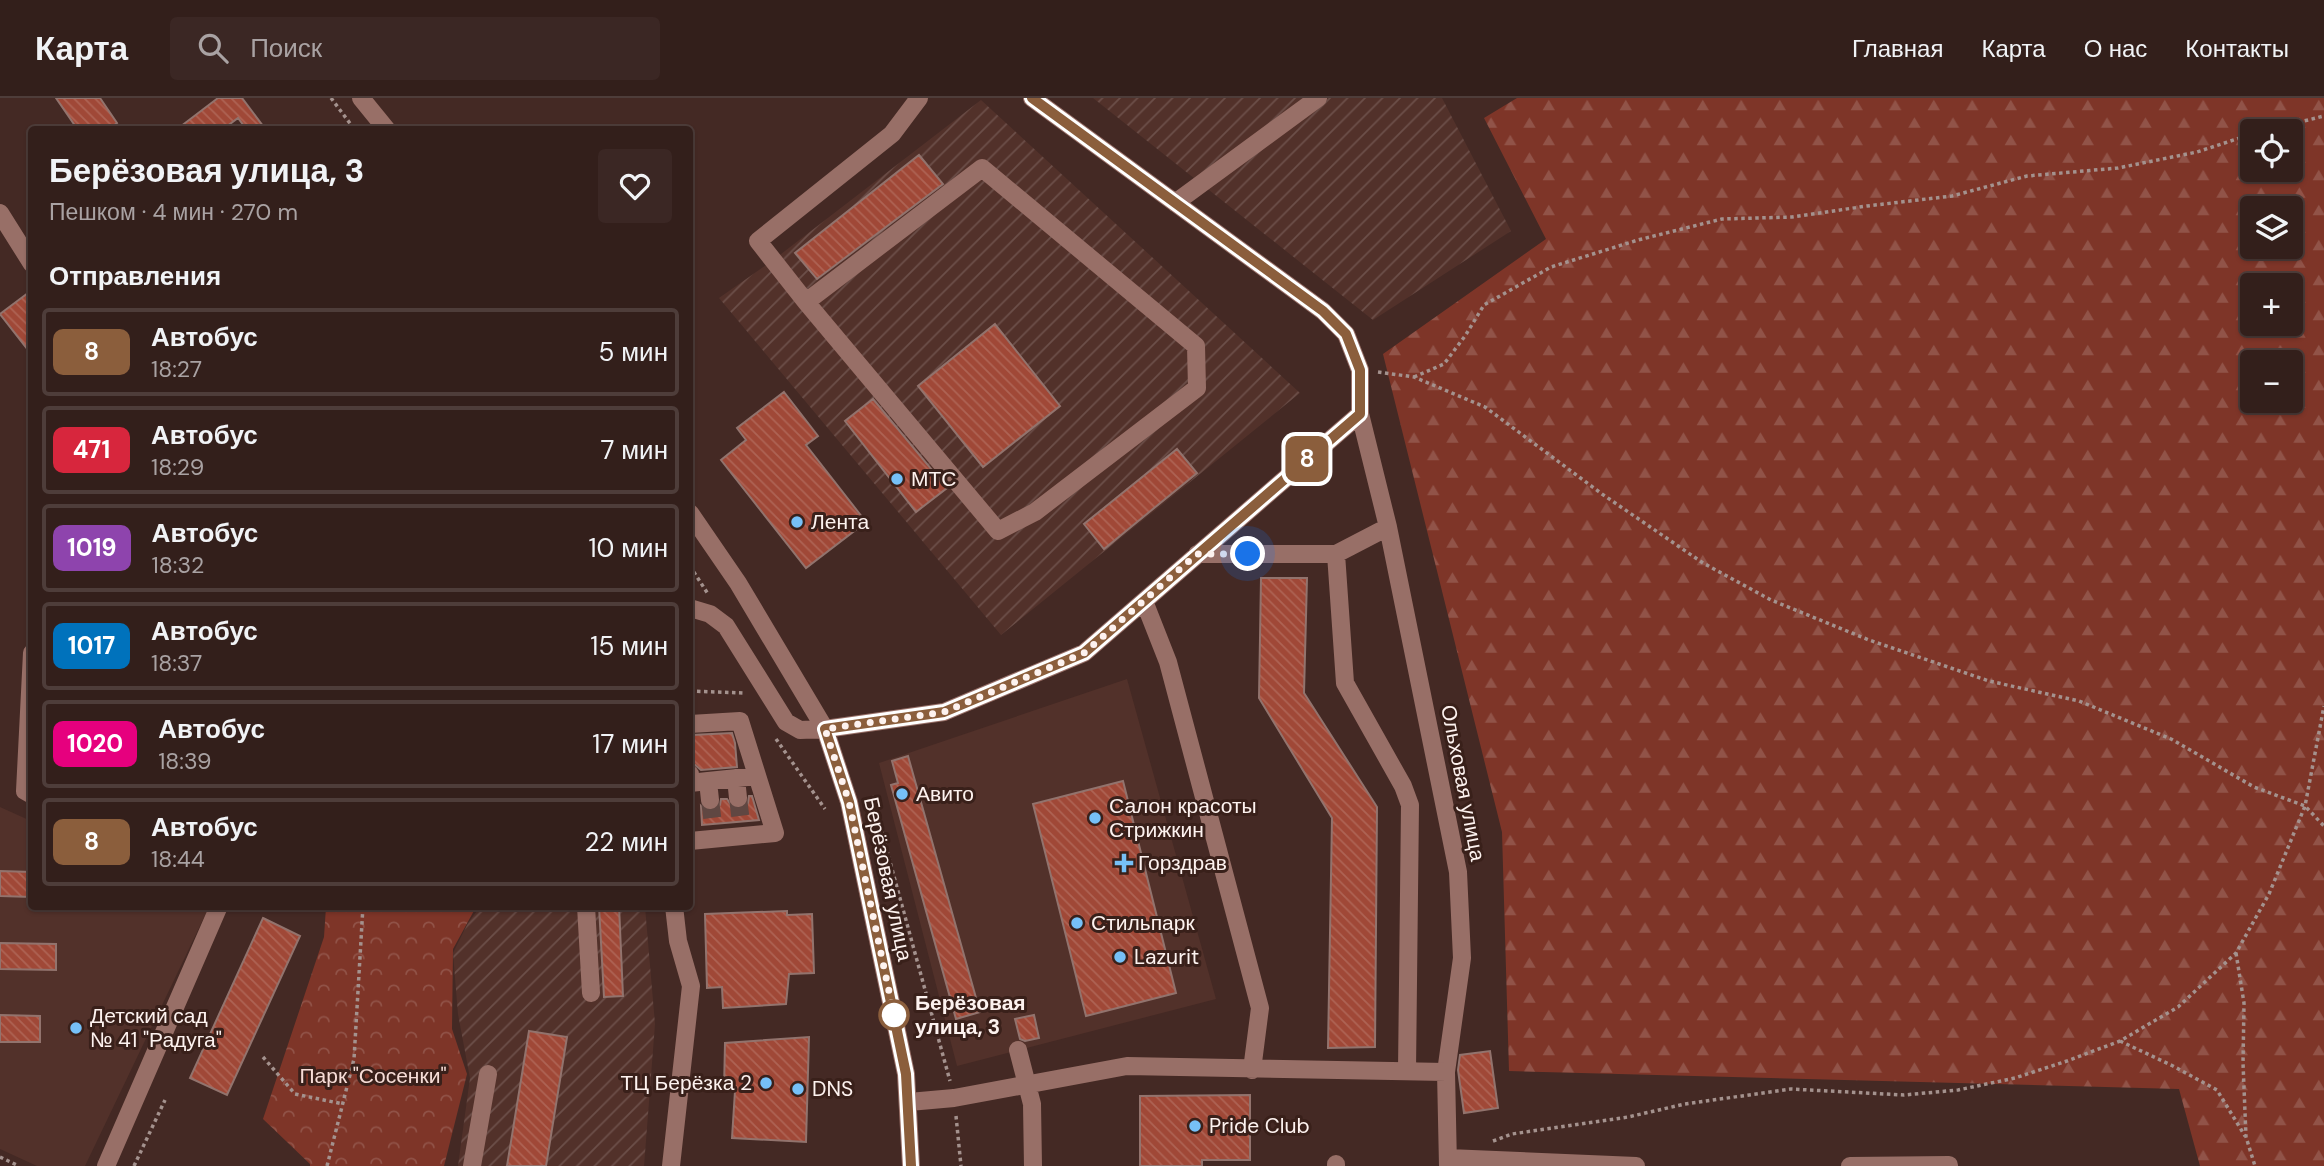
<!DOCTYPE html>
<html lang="ru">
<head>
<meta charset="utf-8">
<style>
  body { margin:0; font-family:"DM Sans",sans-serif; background:#3b2724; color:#f1f3f6; height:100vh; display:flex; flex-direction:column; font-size:26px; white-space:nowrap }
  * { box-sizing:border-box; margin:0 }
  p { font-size:23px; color:#a9a2a3 }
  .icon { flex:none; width:38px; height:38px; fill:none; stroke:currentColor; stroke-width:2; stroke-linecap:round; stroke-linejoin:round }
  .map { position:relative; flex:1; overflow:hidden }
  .drawer { position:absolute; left:28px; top:28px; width:665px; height:784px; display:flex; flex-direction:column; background:#331f1b; border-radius:7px; box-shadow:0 2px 5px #0004,0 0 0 2px #4e3d3a }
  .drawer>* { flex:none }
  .badge { padding:0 14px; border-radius:10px; font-size:24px; line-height:46px }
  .controls { position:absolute; left:2240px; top:21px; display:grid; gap:14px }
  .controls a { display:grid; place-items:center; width:63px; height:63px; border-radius:7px; background:#331f1b; box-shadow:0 2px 5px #0004,0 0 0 2px #4e3d3a; font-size:35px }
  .you { position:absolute; width:35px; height:35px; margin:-18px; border:5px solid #fff; border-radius:50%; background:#1a73e8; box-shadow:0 0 0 10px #1a73e833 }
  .map>.badge { position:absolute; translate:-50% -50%; box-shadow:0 0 0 4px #fff }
  h2 { padding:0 21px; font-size:26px; line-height:63px }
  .round { display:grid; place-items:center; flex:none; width:74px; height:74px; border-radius:7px; background:#3b2724 }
  .overview { display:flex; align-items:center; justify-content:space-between; height:119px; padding:0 21px }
  h1 { font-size:33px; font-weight:700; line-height:52px }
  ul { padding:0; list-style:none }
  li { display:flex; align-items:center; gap:21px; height:88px; margin:0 14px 10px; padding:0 7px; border:4px solid #4e3d3a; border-radius:7px }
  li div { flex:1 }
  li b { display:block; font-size:26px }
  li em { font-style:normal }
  li .badge { min-width:77px; font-weight:700; text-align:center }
  header { display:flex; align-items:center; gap:42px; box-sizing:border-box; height:98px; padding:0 35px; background:#331f1b; border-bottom:2px solid #4e3d3a }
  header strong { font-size:33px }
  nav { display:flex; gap:38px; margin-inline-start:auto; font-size:24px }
  .search { width:490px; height:63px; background:#3b2724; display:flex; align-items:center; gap:18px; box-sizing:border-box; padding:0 24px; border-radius:7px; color:#a9a2a3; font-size:26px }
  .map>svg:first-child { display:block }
  .built { fill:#52312a }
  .industrial { fill:url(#industrial-furrows) }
  .forest { fill:url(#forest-firs); fill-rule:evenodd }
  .park { fill:url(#park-crowns) }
  .building { fill:url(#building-back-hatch); stroke:#92736d; stroke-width:2 }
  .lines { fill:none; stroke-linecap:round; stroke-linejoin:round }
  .minor-tunnel { stroke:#604742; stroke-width:18; stroke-dasharray:18 9; stroke-linecap:butt }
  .path { stroke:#a4928e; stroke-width:3.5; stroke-dasharray:3.5 3.5; stroke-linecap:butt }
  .minor { stroke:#986f67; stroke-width:18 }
  .line-casing { stroke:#fff; stroke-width:16 }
  .line { stroke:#8b5e3c; stroke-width:10 }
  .walk { stroke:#fdf2ef; stroke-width:7; stroke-dasharray:0 12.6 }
  .poi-dot { fill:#76c0f7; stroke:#39201a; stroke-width:2.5 }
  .stop-dot { fill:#fff; stroke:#8b5e3c; stroke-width:3.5 }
  .labels { text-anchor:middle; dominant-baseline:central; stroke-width:6; stroke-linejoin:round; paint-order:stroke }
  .poi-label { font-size:21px; fill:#fdf2ef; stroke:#39201a; text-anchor:start }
  .street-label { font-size:21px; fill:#fdf2ef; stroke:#39201a }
  .stop-label { font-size:21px; font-weight:bold; fill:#fdf2ef; stroke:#39201a; text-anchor:start }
  .park-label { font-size:21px; fill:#f6dcd6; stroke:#39201a }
</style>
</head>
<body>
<header>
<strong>Карта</strong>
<div class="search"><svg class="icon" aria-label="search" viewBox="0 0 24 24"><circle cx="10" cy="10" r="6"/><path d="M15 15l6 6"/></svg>Поиск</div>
<nav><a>Главная</a><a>Карта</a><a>О нас</a><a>Контакты</a></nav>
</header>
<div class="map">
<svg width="2324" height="1068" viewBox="0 0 2324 1068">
  <defs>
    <pattern id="industrial-furrows" width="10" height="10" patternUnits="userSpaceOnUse" patternTransform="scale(1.75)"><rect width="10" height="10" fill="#52312a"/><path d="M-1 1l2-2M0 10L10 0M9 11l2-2" fill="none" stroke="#6c4f49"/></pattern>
    <pattern id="forest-firs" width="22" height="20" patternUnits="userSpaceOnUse" patternTransform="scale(1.75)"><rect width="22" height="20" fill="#7e3528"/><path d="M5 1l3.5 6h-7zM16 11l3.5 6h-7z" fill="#915348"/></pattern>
    <pattern id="park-crowns" width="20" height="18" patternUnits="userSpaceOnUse" patternTransform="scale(1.75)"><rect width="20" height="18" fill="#7e3528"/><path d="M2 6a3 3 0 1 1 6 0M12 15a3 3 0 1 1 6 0" fill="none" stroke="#915348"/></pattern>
    <pattern id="building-back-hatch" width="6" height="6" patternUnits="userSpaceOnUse" patternTransform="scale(1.75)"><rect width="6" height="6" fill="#a04837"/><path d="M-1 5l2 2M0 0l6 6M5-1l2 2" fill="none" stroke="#ae6354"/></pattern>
  </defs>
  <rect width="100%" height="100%" fill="#442924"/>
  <path class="built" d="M1127 581 1216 901 957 968 879 665Z
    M0 709 31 723 32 808 209 809 85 1068H37L0 1051Z"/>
  <path class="industrial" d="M1093 0H1442L1511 133 1373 222Z
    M981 2 1300 295 1001 537 719 200 772 163Z
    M480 809H645L655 926 644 1068H458L470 980 458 916 453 855 468 825Z"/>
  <path class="forest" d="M1517 0H2324V1068H2200L2179 991 1509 973 1502 734 1383 256 1546 141 1484 20ZM2252 33H2291V72H2252ZM2252 110H2291V149H2252ZM2252 187H2291V226H2252ZM2252 264H2291V303H2252Z"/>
  <path class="park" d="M326 809H476L453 851 452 931 467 976 444 1068H310V1066L263 1021 324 839Z"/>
  <path class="building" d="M56 0H100L117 25 108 32H78Z
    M218 0H242L266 32H247L238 20 222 32H176Z
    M919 57 943 86 817 181 795 155Z
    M32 192V257L0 216Z
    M995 226 1060 308 983 369 918 288Z
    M784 294 818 338 806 347 866 424 806 470 721 362 746 342 737 330Z
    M873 301 947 390 916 414 845 323Z
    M1177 351 1197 375 1104 451 1084 426Z
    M1261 480H1307L1304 595 1377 709 1375 949 1328 950 1332 720 1259 600Z
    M732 635 735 645 737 669 701 672 694 666 692 637Z
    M908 658 980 914 956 921 891 687 898 685 892 663Z
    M1123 683 1176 895 1086 918 1033 706Z
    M749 698H752L759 722 702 727 701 708 706 713H712L720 707 721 701H727L733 710 740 711 748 705Z
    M0 773 32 774V799L0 798Z
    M599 808H619L623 898 604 899Z
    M787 813V817L812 816 814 875 789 876 786 906 723 910 722 889 707 890 705 816Z
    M263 820 300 838 227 997 190 980Z
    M0 845 56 846V872L0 871Z
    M0 917 40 918V944H0Z
    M1034 917 1039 940 1025 943 1020 941 1015 921Z
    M529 933 567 939 546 1068H507Z
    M809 939 806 1044 732 1040 735 993 724 992 725 945Z
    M1490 953 1498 1010 1464 1015 1458 972 1460 957Z
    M1250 997V1062H1202V1068H1140V998Z"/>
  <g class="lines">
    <path class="minor-tunnel" d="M738 700 741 724
      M710 702 713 726"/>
    <path class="path" d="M331 0 355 32
      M2264 33 2324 18
      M1378 274 1414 279 1485 309 1602 396 1703 465 1771 502 1869 542 1989 583 2079 603 2171 641 2254 689 2305 708 2324 728
      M1414 279 1444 266 1465 238 1484 207 1551 169 1638 142 1722 121 1792 119 1867 108 1952 98 2027 78 2118 70 2197 54 2252 36
      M690 468 708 496
      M690 593 744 595
      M776 641 825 711
      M872 698 950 983
      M2236 855 2244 905 2243 965 2246 1039 2255 1068
      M2120 943 2173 968 2217 992 2245 1038
      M263 959 295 996 343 1006
      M956 1018 961 1068
      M1493 1043 1512 1036 1628 1019 1685 1006 1791 991 1904 997 1958 992 2015 980 2067 963 2120 943 2178 909 2236 855 2269 796 2305 708 2324 608
      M0 1059 19 1068
      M134 1068 165 1002
      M327 1068 354 961 363 808"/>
    <path class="minor" d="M361 0 387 32
      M1032 0 1323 213 1346 236 1360 272V316L1388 429 1458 774 1462 860 1446 974 1448 1068
      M1175 105 1318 0
      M0 115 32 166
      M806 204 982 70 1196 248 1197 290 1035 414 998 433 806 204 758 143 892 36 919 0
      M690 415 738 485 825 631 849 704 906 976 911 1068
      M1388 429 1336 456 1345 585 1403 688 1410 707 1407 973
      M1197 456H1336
      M1144 503 1168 564 1260 910 1252 972
      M690 510 710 516 726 528 786 624 800 632 825 631 944 614 1084 555 1360 316
      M32 555 25 693 32 697
      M690 626 740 623 775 735 690 743
      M690 676V685L708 683 710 702
      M736 680 738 700
      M708 683 757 678
      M586 808 591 895
      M1018 952 1032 1006 1033 1068
      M909 1004 954 1000 1127 968 1446 974
      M1448 1060 1636 1068
      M106 1068 219 808
      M472 1068 488 976
      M671 1068 691 888 678 843 674 808
      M1336 1068V1066
      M1850 1068 1949 1067"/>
  </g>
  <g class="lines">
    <g class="line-casing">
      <path id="line" d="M911 1068 906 976 849 704 825 631 944 614 1084 555 1360 316V272L1346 236 1323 213 1032 0"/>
    </g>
    <use href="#line" class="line"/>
    <path class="walk" d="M894 917 849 704 825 631 944 614 1084 555 1197 456H1248"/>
  </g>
  <g class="poi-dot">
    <circle cx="897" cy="381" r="7"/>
    <circle cx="797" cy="424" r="7"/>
    <circle cx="902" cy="696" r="7"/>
    <circle cx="1095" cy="720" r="7"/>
    <path d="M1120.5 754.5h7v7h7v7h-7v7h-7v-7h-7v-7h7z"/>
    <circle cx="1077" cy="825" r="7"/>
    <circle cx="1120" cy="859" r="7"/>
    <circle cx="76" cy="930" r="7"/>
    <circle cx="766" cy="985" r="7"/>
    <circle cx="798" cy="991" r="7"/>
    <circle cx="1195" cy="1028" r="7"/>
  </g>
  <circle class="stop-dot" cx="894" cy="917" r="14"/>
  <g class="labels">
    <g class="poi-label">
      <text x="911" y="381">МТС</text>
      <text x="811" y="424">Лента</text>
      <text x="916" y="696">Авито</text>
      <text x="1109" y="708">Салон красоты<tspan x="1109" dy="24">Стрижкин</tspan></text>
      <text x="1138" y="765">Горздрав</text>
      <text x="1091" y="825">Стильпарк</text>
      <text x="1134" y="859">Lazurit</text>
      <text x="90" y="918">Детский сад<tspan x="90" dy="24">№ 41 "Радуга"</tspan></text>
      <text x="752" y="985" text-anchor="end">ТЦ Берёзка 2</text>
      <text x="812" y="991">DNS</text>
      <text x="1209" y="1028">Pride Club</text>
    </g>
    <g class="street-label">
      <text transform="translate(1463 685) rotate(79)">Ольховая улица</text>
      <text transform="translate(888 781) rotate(78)">Берёзовая улица</text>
    </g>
    <g class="stop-label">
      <text x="915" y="905">Берёзовая<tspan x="915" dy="24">улица, 3</tspan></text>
    </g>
    <g class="park-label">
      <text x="373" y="978">Парк "Сосенки"</text>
    </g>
  </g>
</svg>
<div class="controls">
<a><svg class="icon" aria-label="locate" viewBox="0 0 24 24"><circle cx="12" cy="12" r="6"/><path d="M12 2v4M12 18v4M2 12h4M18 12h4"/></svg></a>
<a><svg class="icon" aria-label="layers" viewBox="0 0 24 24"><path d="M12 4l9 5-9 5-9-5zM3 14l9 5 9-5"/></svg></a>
<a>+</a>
<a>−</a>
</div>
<div class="you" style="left:1248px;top:456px"></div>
<b class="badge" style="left:1307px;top:361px;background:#8b5e3c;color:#fff">8</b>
<section class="drawer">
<div class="overview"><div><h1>Берёзовая улица, 3</h1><p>Пешком · 4 мин · 270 m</p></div><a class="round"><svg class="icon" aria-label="heart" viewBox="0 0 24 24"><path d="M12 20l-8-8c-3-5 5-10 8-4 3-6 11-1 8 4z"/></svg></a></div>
<h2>Отправления</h2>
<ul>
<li><span class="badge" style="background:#8b5e3c;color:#fff">8</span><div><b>Автобус</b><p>18:27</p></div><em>5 мин</em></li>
<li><span class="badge" style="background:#d7263d;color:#fff">471</span><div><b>Автобус</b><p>18:29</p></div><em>7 мин</em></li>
<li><span class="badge" style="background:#8e44ad;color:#fff">1019</span><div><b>Автобус</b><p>18:32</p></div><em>10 мин</em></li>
<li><span class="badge" style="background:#0072bc;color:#fff">1017</span><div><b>Автобус</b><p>18:37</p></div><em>15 мин</em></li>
<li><span class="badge" style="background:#e6007e;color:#fff">1020</span><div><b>Автобус</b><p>18:39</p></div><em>17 мин</em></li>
<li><span class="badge" style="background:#8b5e3c;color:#fff">8</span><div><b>Автобус</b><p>18:44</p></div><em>22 мин</em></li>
</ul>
</section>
</div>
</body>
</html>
